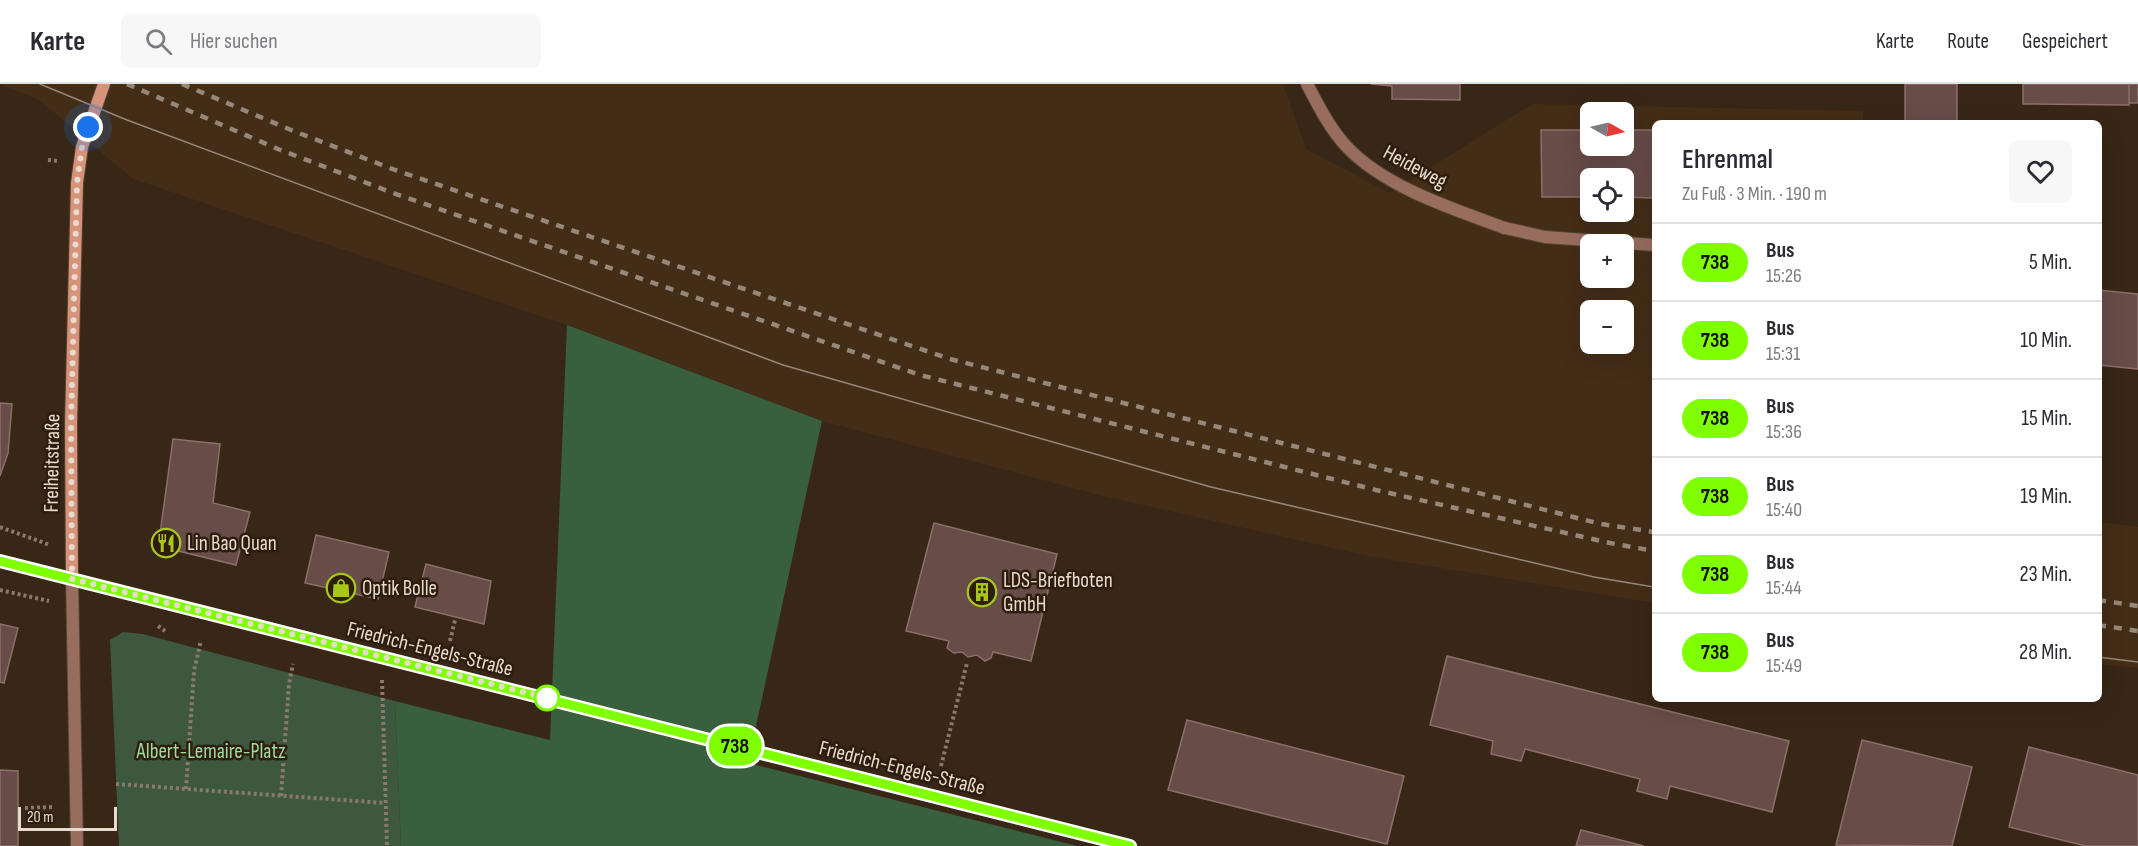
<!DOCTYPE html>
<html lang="de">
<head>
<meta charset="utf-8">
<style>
  body { margin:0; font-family:"Sofia Sans Condensed",sans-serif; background:#f7f7f7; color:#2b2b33; height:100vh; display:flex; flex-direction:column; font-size:22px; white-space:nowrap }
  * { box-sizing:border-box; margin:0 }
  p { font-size:20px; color:#7c7c81 }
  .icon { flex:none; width:33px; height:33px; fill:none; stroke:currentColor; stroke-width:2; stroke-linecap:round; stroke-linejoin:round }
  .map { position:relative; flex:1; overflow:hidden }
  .panel { position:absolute; left:1652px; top:36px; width:450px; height:582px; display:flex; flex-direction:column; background:#fff; border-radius:9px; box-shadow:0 6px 24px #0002 }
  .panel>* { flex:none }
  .badge { padding:0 12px; border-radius:20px; font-size:21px; line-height:39px }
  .needle { width:39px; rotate:98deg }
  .controls { position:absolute; left:1580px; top:18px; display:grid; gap:12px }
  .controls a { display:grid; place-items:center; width:54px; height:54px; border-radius:9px; background:#fff; box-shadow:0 6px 24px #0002; font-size:30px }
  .scale { position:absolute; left:18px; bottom:15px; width:99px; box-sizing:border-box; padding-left:6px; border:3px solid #e7dbd0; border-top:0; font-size:16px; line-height:21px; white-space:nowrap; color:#e7dbd0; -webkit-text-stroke:4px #2e1d0c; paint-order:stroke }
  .you { position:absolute; width:30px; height:30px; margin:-15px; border:4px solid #fff; border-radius:50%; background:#1a73e8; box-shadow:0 0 0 9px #1a73e833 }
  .map>.badge { position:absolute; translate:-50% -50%; box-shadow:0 0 0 3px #fff }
  .round { display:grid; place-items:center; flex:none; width:63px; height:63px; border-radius:9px; background:#f7f7f7 }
  .summary { display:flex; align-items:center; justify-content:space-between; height:102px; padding:0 30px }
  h1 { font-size:28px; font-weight:600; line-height:45px }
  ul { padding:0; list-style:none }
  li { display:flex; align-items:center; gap:18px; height:78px; padding:0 30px; border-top:2px solid #e1e1e2 }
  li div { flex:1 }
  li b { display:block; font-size:22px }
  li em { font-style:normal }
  li .badge { min-width:66px; font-weight:700; text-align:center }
  header { display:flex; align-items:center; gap:36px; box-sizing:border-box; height:84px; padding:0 30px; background:#fff; border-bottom:2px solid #e1e1e2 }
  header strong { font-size:28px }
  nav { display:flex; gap:33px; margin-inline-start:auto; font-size:21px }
  .search { width:420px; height:54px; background:#f7f7f7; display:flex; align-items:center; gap:15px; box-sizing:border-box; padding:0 21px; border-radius:9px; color:#7c7c81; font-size:22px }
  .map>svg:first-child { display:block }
  .built { fill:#442d17; fill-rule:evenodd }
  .green { fill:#3d583f }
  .forest { fill:#39603c }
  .building { fill:#674c48; stroke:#8c6f6a; stroke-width:1.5 }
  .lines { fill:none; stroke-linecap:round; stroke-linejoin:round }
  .lane-casing { stroke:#544334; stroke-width:14 }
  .street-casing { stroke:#544334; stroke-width:14 }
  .secondary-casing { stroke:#544334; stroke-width:14 }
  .path { stroke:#897a6c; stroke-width:4; stroke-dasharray:3 3; stroke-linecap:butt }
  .lane { stroke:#986d5e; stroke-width:12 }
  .street { stroke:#986d5e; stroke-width:12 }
  .secondary { stroke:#d7927a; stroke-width:12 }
  .tram { stroke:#958779; stroke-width:1.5 }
  .rail { stroke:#958779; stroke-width:4.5; stroke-dasharray:8 8; stroke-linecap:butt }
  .line-casing { stroke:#fff; stroke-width:14 }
  .line { stroke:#7fff00; stroke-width:9 }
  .walk { stroke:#e7dbd0; stroke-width:6; stroke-dasharray:0 10.8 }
  .stop-dot { fill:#fff; stroke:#7fff00; stroke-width:3 }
  .labels { text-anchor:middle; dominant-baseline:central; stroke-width:5; stroke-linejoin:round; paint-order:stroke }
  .street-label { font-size:21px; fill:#e7dbd0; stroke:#2e1d0c }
  .poi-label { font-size:21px; fill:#e7dbd0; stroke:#2e1d0c; text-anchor:start }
  .park-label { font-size:21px; fill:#9edda2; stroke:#2e1d0c }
</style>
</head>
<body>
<header>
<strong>Karte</strong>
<div class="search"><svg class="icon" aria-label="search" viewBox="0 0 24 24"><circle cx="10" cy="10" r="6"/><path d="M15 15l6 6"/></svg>Hier suchen</div>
<nav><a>Karte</a><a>Route</a><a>Gespeichert</a></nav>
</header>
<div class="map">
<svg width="2138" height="762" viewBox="0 0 2138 762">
  <rect width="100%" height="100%" fill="#382616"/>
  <path class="built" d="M0 0H1283L1306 65 1390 109 1532 20 1863 27V39H1654V519L1368 472 1099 411 822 337 567 241 133 95 39 16ZM1590 28H1623V62H1590ZM1590 94H1623V128H1590ZM1590 160H1623V194H1590ZM1590 226H1623V260H1590Z
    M2099 438 2138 443V584L2099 580Z"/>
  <path class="green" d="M123 548 143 550 395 617 401 762H119L110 556Z"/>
  <path class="forest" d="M567 241 822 337 748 679 1077 762H401L395 617 550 656Z"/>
  <path class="building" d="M1371 0H1460V16L1392 15V2Z
    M1905 0H1957V39H1905Z
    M2023 0H2129V21L2023 20Z
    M2129 0H2138V19H2129Z
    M1541 46H1590V62H1623V46H1654V114L1623 113V94H1590V113H1542Z
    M2098 206 2138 210V285L2098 281Z
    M0 319 12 320 8 369 0 392Z
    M173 355 220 360 213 419 250 428 236 481 162 463 159 457Z
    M934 439 1057 470 1031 577 993 568 991 574 985 577 977 571 968 573 962 568 954 569 947 564 949 557 906 547Z
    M316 451 389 468 378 515 305 499Z
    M426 480 491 497 484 540 415 523Z
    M0 540 18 544 4 599 0 598Z
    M1447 572 1789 657 1772 728 1670 702 1667 715 1637 707 1640 695 1525 665 1521 677 1491 670 1493 657 1430 641Z
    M1187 636 1404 692 1387 760 1168 706Z
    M1862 656 1972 683 1952 762 1836 761Z
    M2029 663 2138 691V762H2086L2009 743Z
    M0 686 18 687V762H0Z
    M1581 746 1644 762H1576Z"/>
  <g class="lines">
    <g class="lane-casing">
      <path id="lane" d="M1505 144 1545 153 1654 161"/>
    </g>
    <g class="street-casing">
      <path id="street" d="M1307 0C1318 21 1330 45 1346 62 1384 103 1453 125 1505 144
        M72 495 77 762"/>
    </g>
    <g class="secondary-casing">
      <path id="secondary" d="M0 477 1130 762
        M72 495 71 340 77 99 82 63 104 0"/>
    </g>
    <path class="path" d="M48 76 58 77
      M0 443 50 461
      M0 506 49 517
      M158 542 165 547
      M450 557 455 536
      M382 596 387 762
      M941 682 967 579
      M116 700 385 719
      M186 705 194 587 201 556
      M281 712 289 600 293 580
      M25 724 54 723"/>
    <use href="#lane" class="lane"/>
    <use href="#street" class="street"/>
    <use href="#secondary" class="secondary"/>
    <path class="tram" d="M40 0 127 36 783 281 1211 403 1594 493 1654 503
      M2098 573 2138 578"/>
    <path class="rail" d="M127 0 278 65 393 109 920 291 1376 406 1610 459 1654 467
      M182 0 291 46 395 86 950 275 1601 440 1654 448
      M2098 516 2138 522
      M2098 541 2138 547"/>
  </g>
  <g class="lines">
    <g class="line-casing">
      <path id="line" d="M0 477 1130 762"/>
    </g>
    <use href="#line" class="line"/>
    <path class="walk" d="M88 43 82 63 77 99 71 340 72 495 555 616 547 614"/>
  </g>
  <defs>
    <g id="restaurant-ring" transform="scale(1.5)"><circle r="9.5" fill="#2e1d0c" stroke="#a9c71a" stroke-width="1.5"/><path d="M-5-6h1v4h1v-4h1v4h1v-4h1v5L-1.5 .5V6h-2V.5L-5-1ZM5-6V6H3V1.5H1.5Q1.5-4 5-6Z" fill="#a9c71a"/></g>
    <g id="shop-ring" transform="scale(1.5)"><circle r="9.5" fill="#2e1d0c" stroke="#a9c71a" stroke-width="1.5"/><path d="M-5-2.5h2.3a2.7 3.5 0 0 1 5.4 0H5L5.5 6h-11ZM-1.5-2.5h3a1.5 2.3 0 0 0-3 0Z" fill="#a9c71a"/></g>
    <g id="building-ring" transform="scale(1.5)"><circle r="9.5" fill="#2e1d0c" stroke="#a9c71a" stroke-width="1.5"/><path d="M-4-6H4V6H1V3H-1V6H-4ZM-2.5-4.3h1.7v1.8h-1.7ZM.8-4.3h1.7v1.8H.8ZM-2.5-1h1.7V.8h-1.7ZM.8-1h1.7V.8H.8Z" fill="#a9c71a"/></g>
  </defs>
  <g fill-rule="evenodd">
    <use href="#restaurant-ring" x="166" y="459"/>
    <use href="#shop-ring" x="341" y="504"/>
    <use href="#building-ring" x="982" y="508"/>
  </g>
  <circle class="stop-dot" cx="547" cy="614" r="12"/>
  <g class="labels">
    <g class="street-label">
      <text transform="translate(1415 83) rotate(28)">Heideweg</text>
      <text transform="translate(52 379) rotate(-89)">Freiheitstraße</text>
      <text transform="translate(430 565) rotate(14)">Friedrich-Engels-Straße</text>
      <text transform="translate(902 684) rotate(14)">Friedrich-Engels-Straße</text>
    </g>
    <g class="poi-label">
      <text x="187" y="459">Lin Bao Quan</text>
      <text x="1003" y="496">LDS-Briefboten<tspan x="1003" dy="24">GmbH</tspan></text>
      <text x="362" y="504">Optik Bolle</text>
    </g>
    <g class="park-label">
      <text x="211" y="667">Albert-Lemaire-Platz</text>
    </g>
  </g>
</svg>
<div class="controls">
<a><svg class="needle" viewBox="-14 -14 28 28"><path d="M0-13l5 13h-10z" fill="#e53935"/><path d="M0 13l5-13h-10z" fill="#7c7c81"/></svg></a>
<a><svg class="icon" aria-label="locate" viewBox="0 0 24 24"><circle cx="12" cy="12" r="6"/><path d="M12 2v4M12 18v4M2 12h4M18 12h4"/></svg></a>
<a>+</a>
<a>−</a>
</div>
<div class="scale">20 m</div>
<div class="you" style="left:88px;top:43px"></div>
<b class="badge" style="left:735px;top:662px;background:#7fff00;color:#111">738</b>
<section class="panel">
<div class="summary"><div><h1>Ehrenmal</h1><p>Zu Fuß · 3 Min. · 190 m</p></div><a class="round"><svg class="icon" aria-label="heart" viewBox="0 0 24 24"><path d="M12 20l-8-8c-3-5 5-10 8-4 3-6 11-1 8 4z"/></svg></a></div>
<ul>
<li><span class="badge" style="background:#7fff00;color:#111">738</span><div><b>Bus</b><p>15:26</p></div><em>5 Min.</em></li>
<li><span class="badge" style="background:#7fff00;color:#111">738</span><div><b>Bus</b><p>15:31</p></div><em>10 Min.</em></li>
<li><span class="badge" style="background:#7fff00;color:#111">738</span><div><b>Bus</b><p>15:36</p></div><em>15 Min.</em></li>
<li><span class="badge" style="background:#7fff00;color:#111">738</span><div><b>Bus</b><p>15:40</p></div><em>19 Min.</em></li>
<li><span class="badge" style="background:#7fff00;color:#111">738</span><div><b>Bus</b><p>15:44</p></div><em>23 Min.</em></li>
<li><span class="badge" style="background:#7fff00;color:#111">738</span><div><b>Bus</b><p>15:49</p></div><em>28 Min.</em></li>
</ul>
</section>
</div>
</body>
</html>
